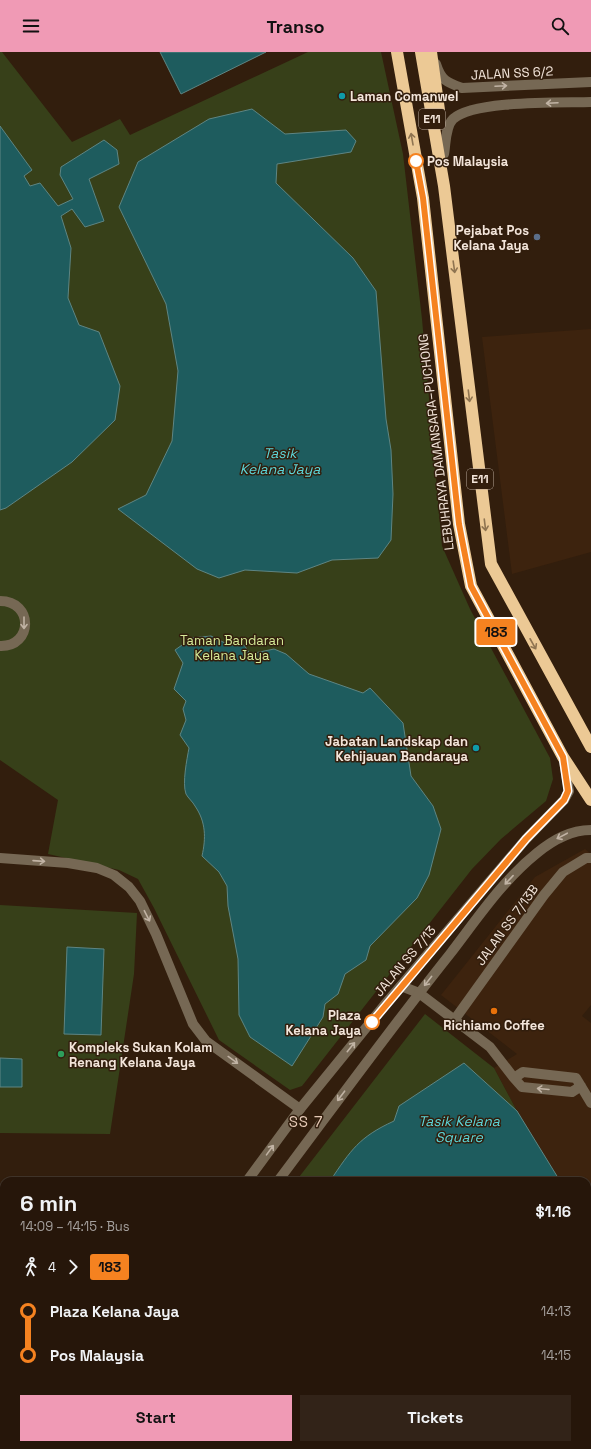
<!DOCTYPE html>
<html lang="en">
<head>
<meta charset="utf-8">
<style>
  body { margin:0; font-family:"Space Grotesk",sans-serif; background:#322318; color:#f1f3f6; height:100vh; display:flex; flex-direction:column; font-size:15px; white-space:nowrap }
  * { box-sizing:border-box; margin:0 }
  p { font-size:13px; color:#a49f9c }
  .icon { flex:none; width:22px; height:22px; fill:none; stroke:currentColor; stroke-width:2; stroke-linecap:round; stroke-linejoin:round }
  .map { position:relative; flex:1; overflow:hidden }
  .sheet { position:absolute; left:0px; top:1125px; width:591px; height:272px; display:flex; flex-direction:column; background:#26160a; border-radius:12px 12px 0 0; box-shadow:0 1px 3px #0004,0 0 0 1px #42352b }
  .sheet>* { flex:none }
  .badge { padding:0 8px; border-radius:3px; font-size:14px; line-height:26px }
  .map>.badge { position:absolute; translate:-50% -50%; box-shadow:0 0 0 2px #fff }
  .legs { display:flex; align-items:center; gap:6px; height:44px; padding:0 20px; font-size:13px }
  .legs p { margin-inline-start:auto }
  .head { display:flex; align-items:center; justify-content:space-between; height:68px; padding:0 20px }
  h1 { font-size:22px; font-weight:700; line-height:30px }
  .action { display:flex; gap:8px; margin-top:auto; padding:8px 20px }
  .action a { flex:1; height:46px; border-radius:0px; background:#f09ab5; color:#111; font-size:16px; font-weight:700; line-height:46px; text-align:center }
  .action a+a { background:#322318; color:#f1f3f6 }
  ul { padding:0 20px; list-style:none }
  li { display:flex; align-items:center; gap:14px; height:44px; font-size:15px }
  li i { display:grid; place-items:center; width:6px; height:100%; margin:0 5px; background:currentColor }
  li i::after { content:''; width:10px; height:10px; margin:-5px; border:3px solid; border-radius:50%; background:#26160a }
  li p { margin-inline-start:auto }
  li:first-child i { background:linear-gradient(#0000 50%,currentColor 0) }
  li:last-child i { background:linear-gradient(currentColor 50%,#0000 0) }
  header { display:flex; justify-content:space-between; align-items:center; height:52px; padding:0 20px; background:#f09ab5; color:#111; font-size:18px; font-weight:700 }
  .map>svg:first-child { display:block }
  .built { fill:#3d230e }
  .green { fill:#374019 }
  .water { fill:#1e5c5e; stroke:#5e8583 }
  .lines { fill:none; stroke-linecap:round; stroke-linejoin:round }
  .minor { stroke:#766854; stroke-width:10 }
  .tertiary { stroke:#766854; stroke-width:10 }
  .motorway { stroke:#ecc995; stroke-width:12 }
  .oneway { stroke:#c1b3a4 }
  .oneway2 { stroke:#8f7451 }
  .line-1-casing { stroke:#fff; stroke-width:9 }
  .line-1 { stroke:#f58220; stroke-width:6 }
  .culture-dot { fill:#0f9aa8; stroke:#321e0d; stroke-width:1.5 }
  .stop-1-dot { fill:#fff; stroke:#f58220; stroke-width:2 }
  .service-dot { fill:#5c6f8a; stroke:#321e0d; stroke-width:1.5 }
  .food-dot { fill:#e8710a; stroke:#321e0d; stroke-width:1.5 }
  .leisure-dot { fill:#2e9e5b; stroke:#321e0d; stroke-width:1.5 }
  .labels { text-anchor:middle; dominant-baseline:central; stroke-width:3; stroke-linejoin:round; paint-order:stroke }
  .shield { fill:#321e0d; stroke:#b9a99c; stroke-width:1 }
  .shield-label { font-size:12px; font-weight:bold; fill:#f3e5da }
  .street-label { font-size:13px; fill:#f3e5da; stroke:#321e0d }
  .poi-label { font-size:13px; font-weight:bold; fill:#f3e5da; stroke:#321e0d; text-anchor:start }
  .stop-label { font-size:13px; font-weight:bold; fill:#f3e5da; stroke:#321e0d; text-anchor:start }
  .park-label { font-size:13px; fill:#d5ea98; stroke:#321e0d }
  .water-label { font-size:14px; font-style:italic; fill:#5dd6d9; stroke:#321e0d }
  .quarter-label { font-size:15px; letter-spacing:1px; fill:#e5c9b5; stroke:#321e0d }
</style>
</head>
<body>
<header><svg class="icon" aria-label="menu" viewBox="0 0 24 24"><path d="M4 6h16M4 12h16M4 18h16"/></svg>Transo<svg class="icon" aria-label="search" viewBox="0 0 24 24"><circle cx="10" cy="10" r="6"/><path d="M15 15l6 6"/></svg></header>
<div class="map">
<svg width="591" height="1397" viewBox="0 0 591 1397">
  <rect width="100%" height="100%" fill="#321e0d"/>
  <path class="built" d="M591 277V500L512 522 482 285Z
    M585 797 591 802V953L582 964 591 971V1397H514L515 1393H587V1180L589 1175 587 1172V1129H560L517 1059 494 1016 517 1002 441 943 535 825Z"/>
  <path class="green" d="M0 0H2L72 90 120 67 130 83 308 0H381L403 102 422 267 442 494 470 557 550 706 553 727 546 749 501 787 472 817 302 1034 290 1038 219 988 154 856 138 827 119 818 48 802 58 748 0 708Z
    M0 853 137 861 134 922 110 1082 0 1081Z
    M425 962 494 1016 517 1059 560 1129H296Z
    M0 1333 4 1336V1393H40L37 1397H0Z"/>
  <path class="water" d="M160 0H266L181 42Z
    M252 57 285 82 346 78 356 89 351 100 277 112 276 131 353 206 376 239 386 367 391 398 393 442 391 488 378 506 332 508 297 521 245 518 219 526 197 517 118 457 146 443 172 389 178 319 166 252 119 155 138 110 209 67Z
    M0 74 32 118 24 124 30 134 40 131 58 154 73 147 60 123 61 115 104 88 117 98 119 112 89 127 104 169 85 175 72 157 61 164 71 196 68 246 79 273 99 280 120 334 115 368 72 410 6 456 0 458Z
    M211 584 229 593H244L250 602 274 597 286 602 309 622 363 641 370 636 403 671 411 724 433 754 441 777 429 823 417 846 370 894 366 908 345 922 338 942 325 952 323 965 292 1014 250 985 239 963 238 907 228 854 227 834 219 820 202 804C206 786 206 770 195 754 193 750 188 746 186 742 182 731 187 707 189 696L180 683 186 668 183 657 186 649 174 637 183 611 175 598 192 586Z
    M67 895 104 897 101 983 64 982Z
    M0 1006 22 1007V1035H0Z
    M464 1011 517 1059 560 1129H330C351 1098 359 1085 394 1069L399 1054Z
    M120 1393H515L514 1397H117Z"/>
  <g class="lines">
    <path class="minor" d="M0 549C34 549 33 595 0 594
      M0 806 68 811 97 816 114 823 129 835 140 849 156 882 193 972 206 989 300 1057
      M401 934 419 941 490 995 514 1026
      M455 967 544 843 563 820 586 806H591
      M581 1034 572 1040 522 1035 514 1026 523 1020 576 1026 591 1051"/>
    <path class="tertiary" d="M436 12C441 28 446 30 462 36L591 30
      M444 102C446 92 445 75 453 67 474 48 561 51 591 50
      M247 1129 300 1057 387 950 526 787 564 748 569 739 564 709
      M278 1129C335 1053 391 976 450 902 477 867 502 829 537 801 553 788 570 778 591 778
      M54 1397 57 1393
      M77 1397 80 1393"/>
    <path class="motorway" d="M397 0 423 146 459 472 471 534 563 705 591 748
      M421 0 444 134 491 512 591 695
      M431 0 439 58"/>
  </g>
  <defs><path id="oneway-shaft" d="M-6 0H5M1.5-3L5.5 0L1.5 3" fill="none" stroke-width="1.6" stroke-linecap="round" stroke-linejoin="round"/></defs>
  <g class="oneway">
    <use href="#oneway-shaft" transform="translate(501 34) rotate(-3)"/>
    <use href="#oneway-shaft" transform="translate(552 51) rotate(177)"/>
    <use href="#oneway-shaft" transform="translate(24 571) rotate(90)"/>
    <use href="#oneway-shaft" transform="translate(562 784) rotate(152)"/>
    <use href="#oneway-shaft" transform="translate(39 809) rotate(4)"/>
    <use href="#oneway-shaft" transform="translate(509 828) rotate(133)"/>
    <use href="#oneway-shaft" transform="translate(147 864) rotate(63)"/>
    <use href="#oneway-shaft" transform="translate(428 929) rotate(128)"/>
    <use href="#oneway-shaft" transform="translate(351 995) rotate(-51)"/>
    <use href="#oneway-shaft" transform="translate(233 1008) rotate(36)"/>
    <use href="#oneway-shaft" transform="translate(543 1037) rotate(-175)"/>
    <use href="#oneway-shaft" transform="translate(341 1044) rotate(127)"/>
    <use href="#oneway-shaft" transform="translate(270 1098) rotate(-54)"/>
  </g>
  <g class="oneway2">
    <use href="#oneway-shaft" transform="translate(412 87) rotate(-100)"/>
    <use href="#oneway-shaft" transform="translate(454 215) rotate(82)"/>
    <use href="#oneway-shaft" transform="translate(469 344) rotate(83)"/>
    <use href="#oneway-shaft" transform="translate(485 473) rotate(83)"/>
    <use href="#oneway-shaft" transform="translate(533 592) rotate(61)"/>
  </g>
  <g class="lines">
    <g class="line-1-casing">
      <path id="line-1" d="M372 970 526 787 564 748 568 739 563 705 471 534 459 472 423 146 416 109"/>
    </g>
    <use href="#line-1" class="line-1"/>
  </g>
  <g class="culture-dot">
    <circle cx="342" cy="44" r="4"/>
    <circle cx="476" cy="696" r="4"/>
  </g>
  <g class="stop-1-dot">
    <circle cx="416" cy="109" r="7"/>
    <circle cx="372" cy="970" r="7"/>
  </g>
  <circle class="service-dot" cx="537" cy="185" r="4"/>
  <circle class="food-dot" cx="494" cy="959" r="4"/>
  <circle class="leisure-dot" cx="61" cy="1002" r="4"/>
  <g class="labels">
    <g class="shield">
      <rect x="419" y="57" width="26" height="20" rx="3"/>
      <rect x="467" y="417" width="26" height="20" rx="3"/>
    </g>
    <g class="shield-label">
      <text x="432" y="67">E11</text>
      <text x="480" y="427">E11</text>
    </g>
    <g class="street-label">
      <text transform="translate(512 21) rotate(-3)">JALAN SS 6/2</text>
      <text transform="translate(436 390) rotate(-97)">LEBUHRAYA DAMANSARA–PUCHONG</text>
      <text transform="translate(507 873) rotate(-54)">JALAN SS 7/13B</text>
      <text transform="translate(405 909) rotate(-50)">JALAN SS 7/13</text>
    </g>
    <g class="poi-label">
      <text x="350" y="44">Laman Comanwel</text>
      <text x="529" y="178" text-anchor="end">Pejabat Pos<tspan x="529" dy="15">Kelana Jaya</tspan></text>
      <text x="468" y="689" text-anchor="end">Jabatan Landskap dan<tspan x="468" dy="15">Kehijauan Bandaraya</tspan></text>
      <text x="494" y="973" text-anchor="middle">Richiamo Coffee</text>
      <text x="69" y="995">Kompleks Sukan Kolam<tspan x="69" dy="15">Renang Kelana Jaya</tspan></text>
    </g>
    <g class="stop-label">
      <text x="427" y="109">Pos Malaysia</text>
      <text x="361" y="963" text-anchor="end">Plaza<tspan x="361" dy="15">Kelana Jaya</tspan></text>
    </g>
    <g class="park-label">
      <text x="232" y="588">Taman Bandaran<tspan x="232" dy="15">Kelana Jaya</tspan></text>
    </g>
    <g class="water-label">
      <text x="280" y="401">Tasik<tspan x="280" dy="16">Kelana Jaya</tspan></text>
      <text x="459" y="1069">Tasik Kelana<tspan x="459" dy="16">Square</tspan></text>
    </g>
    <g class="quarter-label">
      <text x="306" y="1069">SS 7</text>
    </g>
  </g>
</svg>
<b class="badge" style="left:496px;top:580px;background:#f58220;color:#111">183</b>
<section class="sheet">
<div class="head"><div><h1>6 min</h1><p>14:09 – 14:15 · Bus</p></div><b>$1.16</b></div>
<div class="legs"><svg class="icon" aria-label="walk" viewBox="0 0 24 24"><circle cx="13" cy="4" r="2"/><path d="M13 8l-2 6 4 7M11 14l-3 7M7 12l3-4h3l4 4"/></svg>4<svg class="icon" aria-label="forward" viewBox="0 0 24 24"><path d="M9 5l7 7-7 7"/></svg><b class="badge" style="background:#f58220;color:#111">183</b></div>
<ul>
<li><i style="color:#f58220"></i><b>Plaza Kelana Jaya</b><p>14:13</p></li>
<li><i style="color:#f58220"></i><b>Pos Malaysia</b><p>14:15</p></li>
</ul>
<div class="action"><a>Start</a><a>Tickets</a></div>
</section>
</div>
</body>
</html>
